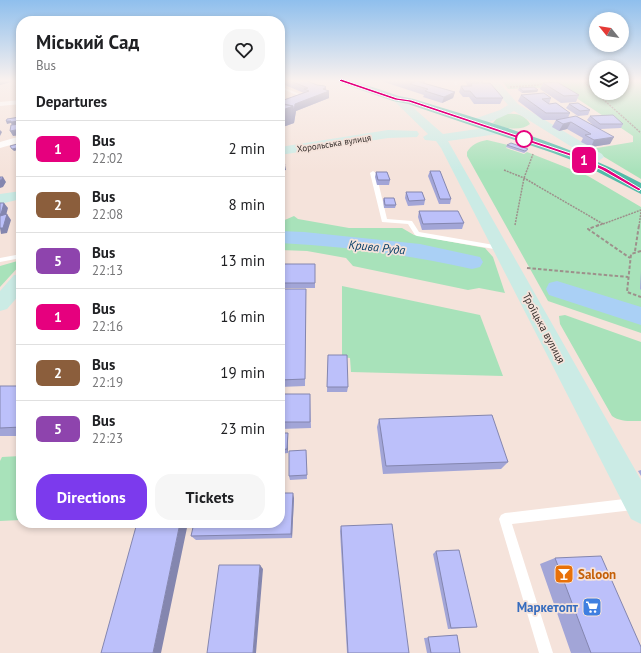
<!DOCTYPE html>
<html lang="en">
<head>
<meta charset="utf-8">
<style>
  body { margin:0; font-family:"PT Sans",sans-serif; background:#f6f6f6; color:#202124; height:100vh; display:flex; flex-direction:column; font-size:15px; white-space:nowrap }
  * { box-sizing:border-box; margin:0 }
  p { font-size:13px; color:#757577 }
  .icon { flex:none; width:22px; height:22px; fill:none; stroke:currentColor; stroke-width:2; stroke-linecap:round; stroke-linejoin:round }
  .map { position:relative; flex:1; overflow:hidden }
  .drawer { position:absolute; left:16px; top:16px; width:269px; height:512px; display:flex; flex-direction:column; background:#fff; border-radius:16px; box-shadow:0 2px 6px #0003 }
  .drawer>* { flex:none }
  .badge { padding:0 8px; border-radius:6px; font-size:14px; line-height:26px }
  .needle { width:26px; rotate:300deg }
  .fabs { position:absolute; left:589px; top:12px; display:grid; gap:8px }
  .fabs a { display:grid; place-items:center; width:40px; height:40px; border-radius:50%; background:#fff; box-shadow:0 2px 6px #0003; font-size:20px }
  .map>.badge { position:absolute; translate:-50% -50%; box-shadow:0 0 0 2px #fff }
  h2 { padding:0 20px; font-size:15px; line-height:36px }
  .round { display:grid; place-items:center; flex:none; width:42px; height:42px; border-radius:16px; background:#f6f6f6 }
  .headline { display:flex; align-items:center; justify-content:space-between; height:68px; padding:0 20px }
  h1 { font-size:19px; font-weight:700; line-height:30px }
  .cta { display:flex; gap:8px; margin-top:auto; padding:8px 20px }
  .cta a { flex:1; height:46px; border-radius:16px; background:#7c3aed; color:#fff; font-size:16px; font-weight:700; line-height:46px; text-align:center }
  .cta a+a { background:#f6f6f6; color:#202124 }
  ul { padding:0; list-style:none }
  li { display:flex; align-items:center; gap:12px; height:56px; padding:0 20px; border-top:1px solid #e0e0e0 }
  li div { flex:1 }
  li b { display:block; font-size:15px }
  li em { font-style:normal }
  li .badge { min-width:44px; font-weight:700; text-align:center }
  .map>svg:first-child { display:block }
  .green { fill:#a8e2ba }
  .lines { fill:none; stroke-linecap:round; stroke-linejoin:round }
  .river { fill:#aad0f5; fill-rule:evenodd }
  .path-far1 { stroke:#9d908b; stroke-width:1.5; stroke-dasharray:2 1; stroke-linecap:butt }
  .path { stroke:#9d908b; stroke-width:2; stroke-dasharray:3.5 2; stroke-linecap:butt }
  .lane { fill:#fff; fill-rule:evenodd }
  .street { fill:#fff; fill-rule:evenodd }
  .secondary { fill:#cbebe5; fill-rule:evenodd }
  .highway { fill:#52bba9; fill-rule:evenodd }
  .wall { fill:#a2a5d7 }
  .shaded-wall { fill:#8486af }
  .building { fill:#bcc0fa; stroke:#8486af }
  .line { fill:#e6007e; stroke:#fff }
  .stop-dot { fill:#fff; stroke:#e6007e; stroke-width:2 }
  .labels { text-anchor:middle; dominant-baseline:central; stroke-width:3.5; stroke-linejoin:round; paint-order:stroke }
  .far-street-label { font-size:9px; fill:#38312e; stroke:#f5e3db }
  .street-label { font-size:11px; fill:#38312e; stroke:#f5e3db }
  .water-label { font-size:12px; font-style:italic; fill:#0a406a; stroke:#f5e3db }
  .near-food-label { font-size:13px; font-weight:bold; fill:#c56008; stroke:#f5e3db; text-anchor:start }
  .near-shop-label { font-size:13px; font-weight:bold; fill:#366cbe; stroke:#f5e3db; text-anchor:end }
</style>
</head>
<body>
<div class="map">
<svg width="641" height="653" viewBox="0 0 641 653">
  <rect width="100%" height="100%" fill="#f5e3db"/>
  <path class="green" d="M501 80H596V93H622V80H641V179L591 149 633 142V136L560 87 508 89Z
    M507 114C517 113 525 115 530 124 521 132 502 128 493 123L498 117Z
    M487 140 508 145 506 148 524 154 527 152 588 176 641 207V333L548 301 467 156V152C472 144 478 142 487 140Z
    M294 216 298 219 349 228H402L414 235 485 248 493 257 505 293 479 288 468 290 353 266 346 258 307 251 280 250V222Z
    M21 260V264L0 287V266Z
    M342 286 480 315 503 376 351 372 350 358 342 357Z
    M565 315 641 342V421C631 421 620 422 612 416L560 324 559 316Z
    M21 456V520L0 521V461L2 457Z"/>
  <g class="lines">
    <path class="river" d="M280 231 304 232 420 244 480 257 483 262 480 267 472 269C409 255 344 246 280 243Z
      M557 281 641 307V325L549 295 546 289 549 283Z"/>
    <path class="path-far1" d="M582 80 596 93
      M510 87 538 85 553 80
      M596 93 641 133
      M504 170 524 178 603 224 596 226
      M603 224 641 210
      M515 225 524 178 533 154
      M639 226 641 212"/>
    <path class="path" d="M599 225 588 229 630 258
      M635 251 639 225
      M641 251 631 254 627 292 641 297
      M527 268 628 277"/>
    <path class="lane" d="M452 80H456L457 85H455Z
      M280 86 302 95V98L280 106V104L299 96 280 88Z
      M373 171 376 173 387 219 412 221 419 232 500 246 503 248 500 250 417 236 415 235 408 224 382 222 370 173Z
      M21 254V258L0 262V258Z
      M633 498 637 500 639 504 637 508 633 510 512 524 553 653H539L499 519 501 515 505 513Z"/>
    <path class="street" d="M21 100V104L0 106V102Z
      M21 136V142L0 148V142Z"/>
    <path class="secondary" d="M486 80H497L518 104 602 154 604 157 593 165H583L581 162 588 157 514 111C505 116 481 127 471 124L469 122 471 120 500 110 508 105Z
      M397 96 401 97 443 134 498 126 502 127 504 130 502 133 498 134 448 141 641 480V524L631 519 441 148 436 141 425 140 423 137 428 134 392 99Z
      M388 130 417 131 419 134 417 137 388 138 280 155V147Z
      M21 191V199L0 204V194Z
      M21 274V293L7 309 0 311V291L14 275Z"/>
    <path class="highway" d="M336 80H352L399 96 414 99C491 123 569 144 641 183V194L582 164 553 153 408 104 393 101 337 82Z"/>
  </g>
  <path class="wall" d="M280 80H305L326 90 329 98 296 111 294 123 280 128V103L304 93 280 83Z
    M378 80H427L425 81 424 83 455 92 453 98 442 103 423 97 424 95Z
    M464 80H483V83L503 98 500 104H474L469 97H463L459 92 461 86H468Z
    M543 83 579 95 576 102 561 103 540 89Z
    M519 88 538 90 537 92 522 93 518 90Z
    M521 95 551 98 549 104 570 113 568 118 593 125 587 120 590 116 623 124 621 128 600 129 610 144 591 147 581 142 583 138 567 129 559 131 552 127 556 120H543L518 101Z
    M569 104 590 110 588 115 578 116 566 108Z
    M507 145 528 149 527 151 524 153 506 147Z
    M430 171 451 199 450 204H439L428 176Z
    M376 172 390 180 389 185H377L375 177Z
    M406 192 425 200 424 205 408 206 405 198Z
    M384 198 396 205 395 208H384L383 200Z
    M419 211 464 223 462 229 422 230 418 217Z
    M280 264H315V288H280Z
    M641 271V290L640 289Z
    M280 289H306L305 386 280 387Z
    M328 355 348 387 347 392H327Z
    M0 386H21V436H0Z
    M280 394H310L311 428 280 429Z
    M379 419 508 462 501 469 383 474 377 427Z
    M280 433 288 437V453L280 454Z
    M306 450 307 479 290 480 289 476Z
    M641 470V476L638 471Z
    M294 498 292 538 196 540 191 536Z
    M341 526 409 653H347L340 531Z
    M436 551 477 627 448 629 433 554Z
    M555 558 641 653H571L540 564Z
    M457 635 460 653H427L424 638Z"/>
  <path class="shaded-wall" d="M0 80H10L12 82 0 85Z
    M414 80H427L425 81 424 84H410L411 82Z
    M326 87V92L329 91V98L296 111 294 123 280 128V111L293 106 295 104Z
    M538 90 537 92 522 93 523 91Z
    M455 92 453 98 442 103 444 97Z
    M20 117 21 119 20 124 12 125 11 123 7 124 6 121Z
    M571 122 567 129 559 131 563 124Z
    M21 129V135L13 136 10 131Z
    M0 130 2 132 0 136Z
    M614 137 610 144 591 147 594 140Z
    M21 147V149L14 151 12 149Z
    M285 165 286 170 280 171V166Z
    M3 177 6 182 3 187 0 188V181Z
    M4 203 8 208 5 219 0 220V214Z
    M7 214 11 220 7 233 1 234 0 228Z
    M288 433V453L287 449Z
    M293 493 294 498 292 538 291 534Z
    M180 523H188L161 653H153Z
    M260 565 263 569 256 653H253Z"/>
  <path class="building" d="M288 80H305L317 85 325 86 326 87 323 89 329 91 295 104 294 113 293 106 281 104V101L309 91 304 89 308 88Z
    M405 80H414L411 82Z
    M471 80H483V81H481L482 83H490L503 98H476L470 91H464L461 86H472L471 83H479L477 81H471Z
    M416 81 455 92 444 97 425 91 428 89 410 84Z
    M557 82 579 95 564 96 543 83Z
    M534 87 538 90 523 91 519 88Z
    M544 93 551 98 542 99 549 104 556 103 570 113H546L521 95Z
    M280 103 293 106 280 111Z
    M578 103 590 110 580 111 569 104Z
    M613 115 623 124H600L590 116Z
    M576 116 614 137 594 140 585 135 591 134 571 122 563 124 556 120Z
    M20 117 19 121 11 122V121H6L7 119Z
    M21 124V129L10 131 11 125Z
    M21 143V147L12 149 10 146Z
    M511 143 528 149 525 151 507 145Z
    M280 159H281L285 165 280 166Z
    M430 171H440L451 199H440Z
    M376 172H387L390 180H378Z
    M0 177H3L0 181Z
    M406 192H422L425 200 409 201Z
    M384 198H394L396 205H385Z
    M0 203H4L1 214H0Z
    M419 211H458L464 223 423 224Z
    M7 214 3 228H0V216Z
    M280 264H315V283H280Z
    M280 289H306L305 379 280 380Z
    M328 355H347L348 387H327Z
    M0 386H21V427L0 428Z
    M280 394H310V422H280Z
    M492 415 508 462 386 466 379 419Z
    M280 433H288L287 449 280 450Z
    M306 450 307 475 289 476V451Z
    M280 493H293L291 534 191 536 194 523H280Z
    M137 523H180L153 653H101Z
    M392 524 409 653H348L341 526Z
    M459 550 477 627 451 628 436 551Z
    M601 556 641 647V653H591L555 558Z
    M219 565H260L253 653H207Z
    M457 635 460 653H431L428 637Z"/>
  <linearGradient id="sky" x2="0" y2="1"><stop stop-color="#8fbfed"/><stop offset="0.47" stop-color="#faf2ef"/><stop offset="1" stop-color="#faf2ef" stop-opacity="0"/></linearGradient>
  <rect width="641" height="172" fill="url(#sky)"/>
  <path class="line" d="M341 79 397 98 411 100 576 155 606 168 641 189 639 191 602 170 573 157 409 102 395 100 339 81Z"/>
  <defs>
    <g id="bar-square" transform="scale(1)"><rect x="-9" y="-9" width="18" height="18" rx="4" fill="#e8710a" stroke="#f5e3db"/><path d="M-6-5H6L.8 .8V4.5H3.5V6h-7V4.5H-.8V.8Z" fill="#fff"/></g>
    <g id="supermarket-square" transform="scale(1)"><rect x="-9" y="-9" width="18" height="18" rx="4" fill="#3f7fe0" stroke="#f5e3db"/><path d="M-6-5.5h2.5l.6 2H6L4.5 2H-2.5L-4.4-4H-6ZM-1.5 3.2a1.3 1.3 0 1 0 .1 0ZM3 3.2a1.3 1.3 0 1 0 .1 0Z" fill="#fff"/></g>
  </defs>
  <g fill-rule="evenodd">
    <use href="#bar-square" x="564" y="574"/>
    <use href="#supermarket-square" x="592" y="607"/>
  </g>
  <circle class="stop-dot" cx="524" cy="139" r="8"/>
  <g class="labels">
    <g class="far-street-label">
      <text transform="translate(334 143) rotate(-9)">Хорольська вулиця</text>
    </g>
    <g class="street-label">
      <text transform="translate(544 328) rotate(62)">Троїцька вулиця</text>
    </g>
    <g class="water-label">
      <text transform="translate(377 247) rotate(6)">Крива Руда</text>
    </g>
    <g class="near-food-label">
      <text x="578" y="574">Saloon</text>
    </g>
    <g class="near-shop-label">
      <text x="578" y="607">Маркетопт</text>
    </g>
  </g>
</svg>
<div class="fabs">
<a><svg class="needle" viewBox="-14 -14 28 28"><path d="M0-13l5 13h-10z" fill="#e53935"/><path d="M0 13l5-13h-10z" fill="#757577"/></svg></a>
<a><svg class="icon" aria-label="layers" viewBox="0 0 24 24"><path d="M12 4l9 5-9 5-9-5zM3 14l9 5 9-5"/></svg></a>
</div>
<b class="badge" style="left:584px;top:160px;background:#e6007e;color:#fff">1</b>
<section class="drawer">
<div class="headline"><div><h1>Міський Сад</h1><p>Bus</p></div><a class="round"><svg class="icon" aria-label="heart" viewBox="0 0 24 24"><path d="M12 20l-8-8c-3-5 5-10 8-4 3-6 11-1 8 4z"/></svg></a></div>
<h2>Departures</h2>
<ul>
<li><span class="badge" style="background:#e6007e;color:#fff">1</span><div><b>Bus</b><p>22:02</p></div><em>2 min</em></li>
<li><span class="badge" style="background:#8b5e3c;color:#fff">2</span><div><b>Bus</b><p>22:08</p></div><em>8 min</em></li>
<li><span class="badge" style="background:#8e44ad;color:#fff">5</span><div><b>Bus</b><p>22:13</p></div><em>13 min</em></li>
<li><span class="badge" style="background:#e6007e;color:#fff">1</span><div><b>Bus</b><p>22:16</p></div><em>16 min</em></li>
<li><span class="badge" style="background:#8b5e3c;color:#fff">2</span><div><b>Bus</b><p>22:19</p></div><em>19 min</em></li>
<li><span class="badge" style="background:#8e44ad;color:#fff">5</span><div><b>Bus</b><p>22:23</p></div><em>23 min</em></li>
</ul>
<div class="cta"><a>Directions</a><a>Tickets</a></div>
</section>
</div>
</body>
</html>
